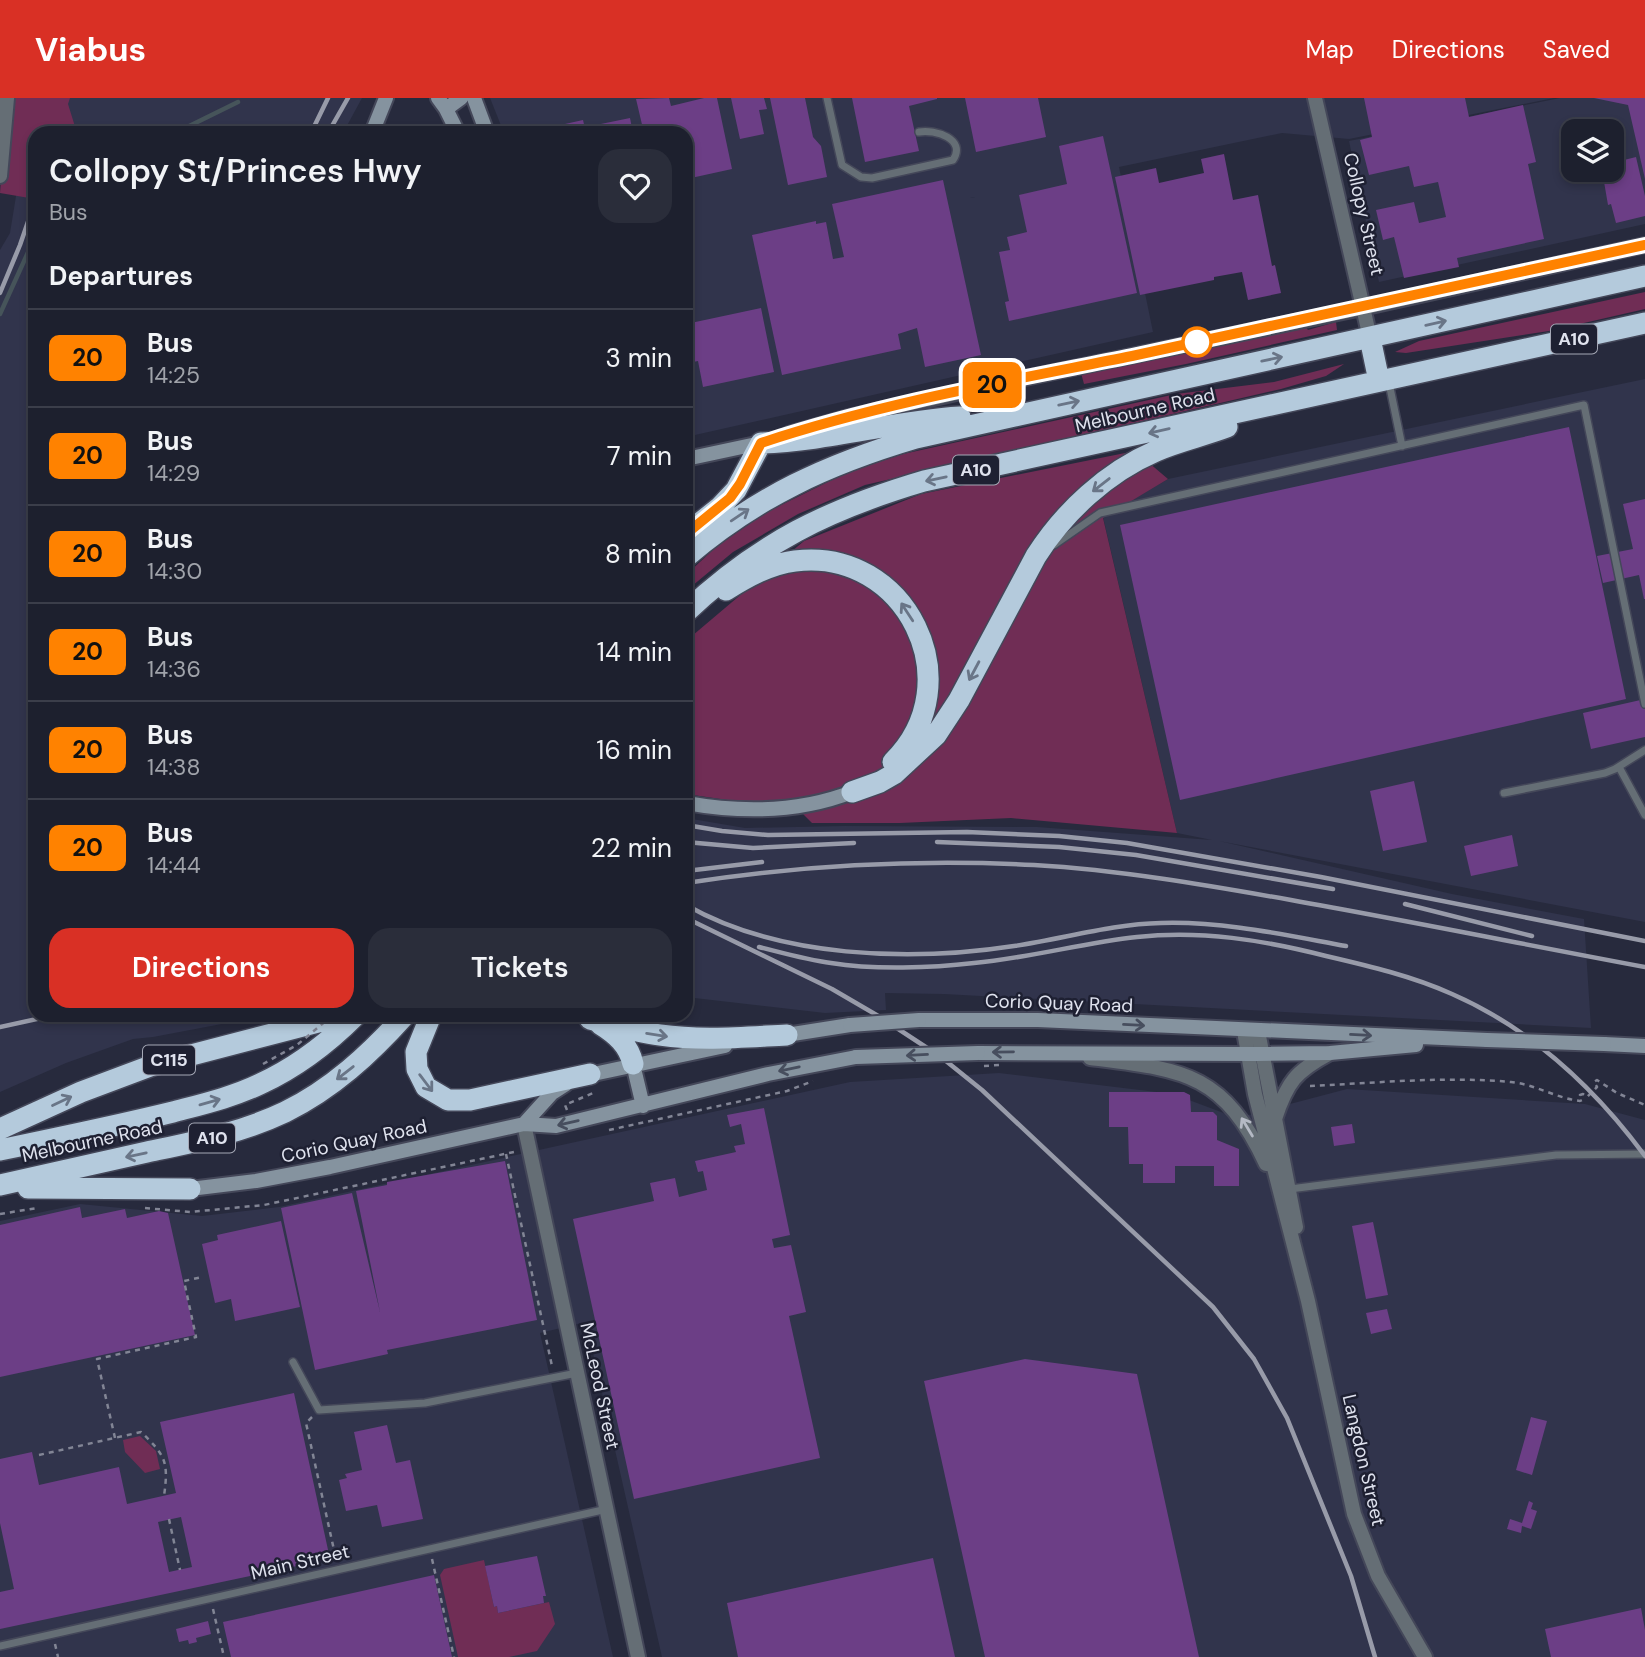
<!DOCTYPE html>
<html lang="en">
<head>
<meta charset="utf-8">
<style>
  body { margin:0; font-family:"DM Sans",sans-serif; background:#2a2d3a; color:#f1f3f6; height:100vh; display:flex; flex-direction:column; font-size:26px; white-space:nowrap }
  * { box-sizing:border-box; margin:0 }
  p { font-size:23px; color:#a0a3aa }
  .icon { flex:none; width:38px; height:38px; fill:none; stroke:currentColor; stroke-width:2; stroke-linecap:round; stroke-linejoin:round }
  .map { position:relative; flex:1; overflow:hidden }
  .details { position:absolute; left:28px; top:28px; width:665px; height:896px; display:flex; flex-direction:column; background:#1d202e; border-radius:21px; box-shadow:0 4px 10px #0003,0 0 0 2px #3b3e4a }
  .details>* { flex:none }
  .badge { padding:0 14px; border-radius:10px; font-size:24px; line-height:46px }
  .controls { position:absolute; left:1561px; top:21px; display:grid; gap:14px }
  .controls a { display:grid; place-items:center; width:63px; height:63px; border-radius:14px; background:#1d202e; box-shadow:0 4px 10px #0003,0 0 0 2px #3b3e4a; font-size:35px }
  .map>.badge { position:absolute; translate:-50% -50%; box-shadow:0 0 0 4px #fff }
  h2 { padding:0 21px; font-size:26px; line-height:63px }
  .round { display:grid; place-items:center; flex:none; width:74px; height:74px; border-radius:21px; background:#2a2d3a }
  .headline { display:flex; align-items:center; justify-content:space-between; height:119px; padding:0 21px }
  h1 { font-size:33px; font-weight:600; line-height:52px }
  .action { display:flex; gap:14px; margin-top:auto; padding:14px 21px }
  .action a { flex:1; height:80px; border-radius:21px; background:#d93025; color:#fff; font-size:28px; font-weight:600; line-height:80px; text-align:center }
  .action a+a { background:#2a2d3a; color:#f1f3f6 }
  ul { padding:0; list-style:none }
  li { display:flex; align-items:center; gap:21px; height:98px; padding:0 21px; border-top:2px solid #3b3e4a }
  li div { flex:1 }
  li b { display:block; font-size:26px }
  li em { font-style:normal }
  li .badge { min-width:77px; font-weight:700; text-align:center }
  header { display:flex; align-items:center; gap:42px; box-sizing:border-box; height:98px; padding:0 35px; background:#d93025; color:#fff }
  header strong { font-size:33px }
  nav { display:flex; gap:38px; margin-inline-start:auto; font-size:24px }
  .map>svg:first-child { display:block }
  .built { fill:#31344c; fill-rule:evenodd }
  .green { fill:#702d55 }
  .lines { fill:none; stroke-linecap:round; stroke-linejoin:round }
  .stream { stroke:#46545a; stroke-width:4.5 }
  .building { fill:#6c3e86; fill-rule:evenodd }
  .lane-casing { stroke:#444759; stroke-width:10 }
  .street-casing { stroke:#444759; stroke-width:18 }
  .secondary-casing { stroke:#444759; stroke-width:18 }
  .highway-casing { stroke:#444759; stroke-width:24 }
  .path { stroke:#828595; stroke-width:2.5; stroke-dasharray:5 5; stroke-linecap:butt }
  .lane { stroke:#656e75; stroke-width:7 }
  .street { stroke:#656e75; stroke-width:14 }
  .secondary { stroke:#85939f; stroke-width:14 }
  .highway { stroke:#b4cadc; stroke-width:21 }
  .rail { stroke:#989ba9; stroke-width:4.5 }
  .secondary-bridge-casing { stroke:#444759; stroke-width:18; stroke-linecap:butt }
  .path-bridge { stroke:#828595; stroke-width:2.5; stroke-dasharray:5 5; stroke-linecap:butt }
  .secondary-bridge { stroke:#85939f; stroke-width:14 }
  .oneway { stroke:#697587 }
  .oneway2 { stroke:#474e5e }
  .oneway3 { stroke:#b4b9c4 }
  .line-casing { stroke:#fff; stroke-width:16 }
  .line { stroke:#ff8200; stroke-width:10 }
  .stop-dot { fill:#fff; stroke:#ff8200; stroke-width:3.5 }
  .labels { text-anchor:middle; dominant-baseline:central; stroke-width:5; stroke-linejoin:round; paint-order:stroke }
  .shield { fill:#1e2032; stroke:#a5a8b6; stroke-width:2 }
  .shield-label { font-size:18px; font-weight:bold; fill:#dfe2ee }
  .street-label { font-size:19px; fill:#dfe2ee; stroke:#1e2032 }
</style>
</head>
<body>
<header>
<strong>Viabus</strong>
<nav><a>Map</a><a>Directions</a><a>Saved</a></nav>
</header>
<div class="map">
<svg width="1645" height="1559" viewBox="0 0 1645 1559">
  <rect width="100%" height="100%" fill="#272a3d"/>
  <path class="built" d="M32 0H362L343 35H35V917H269L153 939 133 941 66 965 0 994V152L10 135Z
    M490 0H1554L1349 41 1282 35 970 100 1119 69 1153 234 686 339V35H504Z
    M1560 0H1645V126L1379 184 1349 43ZM1573 33H1612V72H1573Z
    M1645 281V824L1219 743 1452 796 1584 821 1591 930 944 896 885 895 886 912 825 915 686 899V720L745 730 845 728 1037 729 1212 742 1177 735 1103 419 1168 381Z
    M999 975 1173 996 1237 1020 1347 991 1585 1006 1645 1022V1559H662L586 1224 540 1235 613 1559H0V1123L80 1106 202 1118 279 1109 850 984Z"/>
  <path class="green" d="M7 0H70L68 6 77 35H35V101L0 95Z
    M1645 194V211L1549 233 1406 255 1395 254 1419 243Z
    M1336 224 1337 232 1186 266 1084 286 1081 275 1239 244 1304 227 1308 232Z
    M1344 266 1326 278 1281 291 865 387 798 416 733 454 686 493V477L716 449 765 415 848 374 903 356 1176 296 1274 284Z
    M1135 353 1168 381 1103 420 1177 735 1011 720 900 725H812L791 704 734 703 686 696V543L804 443 921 396Z
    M140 1338 156 1353 160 1371 145 1375 125 1354 123 1342Z
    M484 1462 494 1509 497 1508 498 1515 549 1504 555 1526 537 1553 509 1559H458L440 1477 444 1471Z"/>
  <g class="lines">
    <path class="stream" d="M175 35 238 4
      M0 216 35 139"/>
  </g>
  <path class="building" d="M669 0 671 8 704 0H717L732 71 691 80 689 74H686V35H644L636 1Z
    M731 0H764L767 11 759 12 764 36 740 41Z
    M770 0H805L813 39 821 48 827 79 788 87Z
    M852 0H937V1L909 8 919 53 865 64Z
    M965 0H1038L1046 39 976 54Z
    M1364 0H1465L1469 19 1523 7 1536 64 1528 66 1544 141 1457 160 1459 169 1404 180 1394 139 1383 142 1376 112 1414 104 1419 125 1446 119 1438 84 1414 89 1409 68 1369 77 1360 42 1372 39Z
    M1594 0H1645V81L1628 7Z
    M630 20 633 35H598L596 27Z
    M583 22 586 35H529V34Z
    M1103 38 1137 195 1009 223 1005 204 1009 203 999 154 1010 152 1007 139 1027 134 1019 97 1067 86 1059 48Z
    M1224 56 1233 102 1258 97 1272 168 1275 167 1281 195 1248 202 1242 174 1214 179V182L1140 197 1115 79 1156 70 1159 85 1204 75 1201 61Z
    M1636 59 1645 98V118L1616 125 1611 106 1608 107 1602 72H1612V65Z
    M943 82 981 257 925 269 917 230 898 236 901 251 782 277 752 137 816 123V126L826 124 833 161 844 159 832 106Z
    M761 210 774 274 703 289 698 263 688 265 686 226Z
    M1569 329 1626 601 1180 702 1120 427Z
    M1645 401V501H1644L1639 477 1603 485 1597 458 1633 451 1623 406Z
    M1645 601V639L1591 651 1583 615Z
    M1414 683 1427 744 1383 753 1370 693Z
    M1512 737 1518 768 1471 778 1464 748Z
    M1109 994H1184L1190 997 1191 1014H1213L1217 1018V1042L1239 1051V1088H1214V1068H1175V1085H1143V1066H1129L1128 1029H1109Z
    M764 1010 790 1137 772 1141 774 1150 791 1147 806 1214 789 1218 820 1360 634 1401 573 1121 654 1103 650 1085 675 1080 679 1099 707 1092 703 1073 698 1074 695 1063 736 1054 734 1048 745 1046 741 1026 730 1029 727 1017Z
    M1352 1026 1355 1045 1334 1048 1331 1029Z
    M505 1063 537 1222 387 1252 388 1256 315 1272 281 1110 352 1095 380 1214 356 1093 387 1087V1084Z
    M80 1109 82 1120 125 1111 127 1120 159 1113 168 1115 195 1237 0 1279V1127Z
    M281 1123 300 1209 235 1223 231 1201 215 1205 202 1146 218 1142 217 1137Z
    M1373 1124 1388 1197 1366 1201 1352 1128Z
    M1387 1211 1392 1231 1371 1236 1366 1215Z
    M1025 1261 1137 1276 1199 1559H985L924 1283Z
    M294 1295 330 1461 0 1531V1494L14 1491 0 1425V1361L32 1354 39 1387 119 1369 127 1406 176 1395 160 1324ZM181 1419 192 1469 169 1474 158 1424Z
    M1531 1319 1547 1323 1532 1377 1516 1372Z
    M387 1327 396 1365 410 1362 423 1421 382 1429 377 1407 346 1413 339 1382 347 1380 345 1376 362 1372 354 1334Z
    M1529 1403 1533 1405 1531 1411 1537 1413 1531 1431 1522 1428 1521 1435 1507 1431 1510 1421 1522 1425Z
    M537 1458 546 1498H543L544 1505 498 1515 497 1508 494 1509 485 1468Z
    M933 1460 955 1559H738L727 1505Z
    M434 1477 452 1559H231L223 1524Z
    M1641 1510 1645 1532V1559H1551L1545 1531Z
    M208 1523 211 1536 196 1540 197 1544 189 1546 188 1542 179 1544 176 1531Z"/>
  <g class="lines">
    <g class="lane-casing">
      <path id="lane" d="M827 0 842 67 861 79 872 80 953 62C967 41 935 31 919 34
        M1389 285 1402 348
        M1054 447 1100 415 1584 307 1645 606
        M1619 669 1645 717
        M1504 695 1605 675 1615 671 1645 652
        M1290 1091 1556 1057 1645 1056
        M293 1264 319 1312 425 1305 577 1275
        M0 1548 607 1411"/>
    </g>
    <g class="street-casing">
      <path id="street" d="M1315 0 1370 240
        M0 78 7 0
        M789 336 849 319 1001 285 1362 210 1645 147
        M1244 933 1255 996 1308 1203 1354 1416 1378 1478 1425 1559
        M1258 933 1296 1129
        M1090 960C1184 972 1223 974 1266 1066
        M1275 1021C1287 984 1296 973 1330 955
        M524 1026 638 1559"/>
    </g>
    <g class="secondary-casing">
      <path id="secondary" d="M438 0 446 11 458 35
        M474 0 487 35
        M446 11 461 0
        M372 35 386 0
        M686 361 761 345
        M686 705C742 715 798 715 852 694
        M919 922H1038L1487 942
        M780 938 850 927
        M1604 946 1645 948
        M978 955 1256 956 1330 955 1416 947
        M633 966 643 1008
        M584 978 725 948
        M524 1026 552 995 566 986
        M190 1091 256 1083 330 1069 524 1026 556 1028 768 976 856 959"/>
    </g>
    <g class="highway-casing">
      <path id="highway" d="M1370 240 1379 283
        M686 436 720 409 736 392 761 345C828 343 893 323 960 319
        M686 459C756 399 828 366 916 340L1645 178
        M726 492C747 479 770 466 795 463 906 449 973 585 893 664
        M686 514C759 445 829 411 924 383L1645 225
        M852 694 880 684 894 676 936 637 959 602 1036 458C1064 414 1107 374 1156 353 1179 343 1203 338 1227 329
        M431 917 416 954 417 971 426 989 448 1002H470L590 976
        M590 921C613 927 637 934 660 937 702 943 745 939 787 937
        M600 926C616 936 629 947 633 966
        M0 1031 81 994 153 967 345 917
        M0 1052C58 1040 116 1028 173 1014 203 1006 233 999 260 986 297 969 327 946 356 917
        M0 1087C49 1076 98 1065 147 1054 194 1044 241 1035 285 1014 332 991 370 956 405 917
        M28 1090 190 1091"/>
    </g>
    <path class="path" d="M1310 988C1376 985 1445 978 1511 984 1534 986 1556 1000 1580 1003L1582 1002 1580 997 1583 996 1587 999 1597 989 1594 984 1597 982 1617 995 1645 1007
      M567 1012 565 1007 593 995
      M609 1032 787 993 813 983
      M506 1056 552 1268
      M145 1110 190 1114 264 1107 514 1054
      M0 1116 37 1110
      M312 1319 306 1325 336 1461
      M115 1340 97 1261 196 1239 184 1183 202 1179
      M39 1357 141 1334C165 1357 169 1363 164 1398
      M169 1421 180 1472
      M432 1461 454 1559
      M213 1511 224 1559
      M55 1546 58 1559"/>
    <use href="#lane" class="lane"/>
    <use href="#street" class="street"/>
    <use href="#secondary" class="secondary"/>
    <use href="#highway" class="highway"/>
    <path class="rail" d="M311 35 328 0
      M328 35 348 0
      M0 195 20 147 31 115
      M686 727 722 733 768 737 967 734 1059 738 1127 745 1321 779 1645 843
      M686 744 753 750 854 745
      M937 744 1059 749 1136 757 1333 791
      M686 773 762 764
      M686 785C802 767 917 761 1034 767 1120 772 1206 787 1291 802 1409 823 1527 847 1645 869
      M1405 806 1532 838
      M686 807C779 860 910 864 1014 848 1063 841 1111 826 1161 825 1223 823 1285 837 1346 848
      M686 820 832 891 880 919 941 959 982 992 1213 1209 1254 1261 1287 1320 1351 1478 1375 1559
      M759 849C783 855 807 862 831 865 874 872 932 870 974 865 1029 860 1082 845 1137 839 1201 832 1263 842 1326 858 1369 868 1412 878 1452 896 1532 931 1594 989 1645 1058
      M0 929 55 917"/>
    <g class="secondary-bridge-casing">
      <path id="secondary-bridge" d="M850 927 919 922
        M1487 942 1604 946
        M856 959 978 955"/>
    </g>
    <path class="path-bridge" d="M263 966 297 947 333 917
      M984 968 999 967"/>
    <use href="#secondary-bridge" class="secondary-bridge"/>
  </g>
  <defs><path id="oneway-shaft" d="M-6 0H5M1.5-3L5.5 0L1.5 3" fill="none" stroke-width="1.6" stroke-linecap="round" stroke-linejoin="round" transform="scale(1.75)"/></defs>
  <g class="oneway">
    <use href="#oneway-shaft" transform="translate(1436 225) rotate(-13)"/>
    <use href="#oneway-shaft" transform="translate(1272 261) rotate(-12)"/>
    <use href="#oneway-shaft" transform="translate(1069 305) rotate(-12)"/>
    <use href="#oneway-shaft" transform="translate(1159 333) rotate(167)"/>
    <use href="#oneway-shaft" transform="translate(936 381) rotate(168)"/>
    <use href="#oneway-shaft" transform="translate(1101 387) rotate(142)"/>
    <use href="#oneway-shaft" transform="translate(740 417) rotate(-34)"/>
    <use href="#oneway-shaft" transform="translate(907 514) rotate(-123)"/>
    <use href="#oneway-shaft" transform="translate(974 573) rotate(118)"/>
    <use href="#oneway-shaft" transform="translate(657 937) rotate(9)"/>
    <use href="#oneway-shaft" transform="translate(345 975) rotate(142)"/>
    <use href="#oneway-shaft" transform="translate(426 985) rotate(53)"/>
    <use href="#oneway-shaft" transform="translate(62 1003) rotate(-25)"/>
    <use href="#oneway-shaft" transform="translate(210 1004) rotate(-16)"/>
    <use href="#oneway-shaft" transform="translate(136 1057) rotate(168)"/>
  </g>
  <g class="oneway2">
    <use href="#oneway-shaft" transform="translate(1134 927) rotate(3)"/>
    <use href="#oneway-shaft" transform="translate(1361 937) rotate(3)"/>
    <use href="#oneway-shaft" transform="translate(1003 954) rotate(179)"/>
    <use href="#oneway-shaft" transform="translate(917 957) rotate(177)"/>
    <use href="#oneway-shaft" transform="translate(789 971) rotate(168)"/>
    <use href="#oneway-shaft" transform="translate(568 1025) rotate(167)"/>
  </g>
  <use class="oneway3" href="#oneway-shaft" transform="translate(1247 1029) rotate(-121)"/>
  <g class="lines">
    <g class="line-casing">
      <path id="line" d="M686 436 730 400 740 386 761 345C881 305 1008 283 1132 258 1303 222 1474 185 1645 147"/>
    </g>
    <use href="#line" class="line"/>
  </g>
  <circle class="stop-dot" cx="1197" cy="244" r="14"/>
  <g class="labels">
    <g class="shield">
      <rect x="1551" y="226.5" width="46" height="29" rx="5"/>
      <rect x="953" y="357.5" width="46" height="29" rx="5"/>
      <rect x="143" y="947.5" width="52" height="29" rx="5"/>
      <rect x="189" y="1025.5" width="46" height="29" rx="5"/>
    </g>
    <g class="shield-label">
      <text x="1574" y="241">A10</text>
      <text x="976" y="372">A10</text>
      <text x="169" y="962">C115</text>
      <text x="212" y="1040">A10</text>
    </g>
    <g class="street-label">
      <text transform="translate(1364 116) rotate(77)">Collopy Street</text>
      <text transform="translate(1145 312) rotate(-13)">Melbourne Road</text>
      <text transform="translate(1059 905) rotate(2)">Corio Quay Road</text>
      <text transform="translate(92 1043) rotate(-12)">Melbourne Road</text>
      <text transform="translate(354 1043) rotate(-12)">Corio Quay Road</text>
      <text transform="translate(600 1288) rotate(78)">McLeod Street</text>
      <text transform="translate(1364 1362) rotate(77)">Langdon Street</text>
      <text transform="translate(300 1464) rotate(-13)">Main Street</text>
    </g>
  </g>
</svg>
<div class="controls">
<a><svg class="icon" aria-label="layers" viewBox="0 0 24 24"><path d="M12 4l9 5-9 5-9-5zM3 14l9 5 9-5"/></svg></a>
</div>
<b class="badge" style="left:992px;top:287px;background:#ff8200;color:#111">20</b>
<section class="details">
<div class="headline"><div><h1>Collopy St/Princes Hwy</h1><p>Bus</p></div><a class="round"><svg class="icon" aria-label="heart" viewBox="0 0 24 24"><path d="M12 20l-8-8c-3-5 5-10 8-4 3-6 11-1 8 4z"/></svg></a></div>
<h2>Departures</h2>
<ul>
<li><span class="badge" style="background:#ff8200;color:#111">20</span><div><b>Bus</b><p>14:25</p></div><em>3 min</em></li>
<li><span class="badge" style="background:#ff8200;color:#111">20</span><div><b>Bus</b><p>14:29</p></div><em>7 min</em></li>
<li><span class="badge" style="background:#ff8200;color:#111">20</span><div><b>Bus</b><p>14:30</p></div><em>8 min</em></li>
<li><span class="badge" style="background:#ff8200;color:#111">20</span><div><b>Bus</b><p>14:36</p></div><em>14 min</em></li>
<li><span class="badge" style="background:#ff8200;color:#111">20</span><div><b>Bus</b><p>14:38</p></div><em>16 min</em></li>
<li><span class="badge" style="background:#ff8200;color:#111">20</span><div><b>Bus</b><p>14:44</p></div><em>22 min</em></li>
</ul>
<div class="action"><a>Directions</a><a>Tickets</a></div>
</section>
</div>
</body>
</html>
